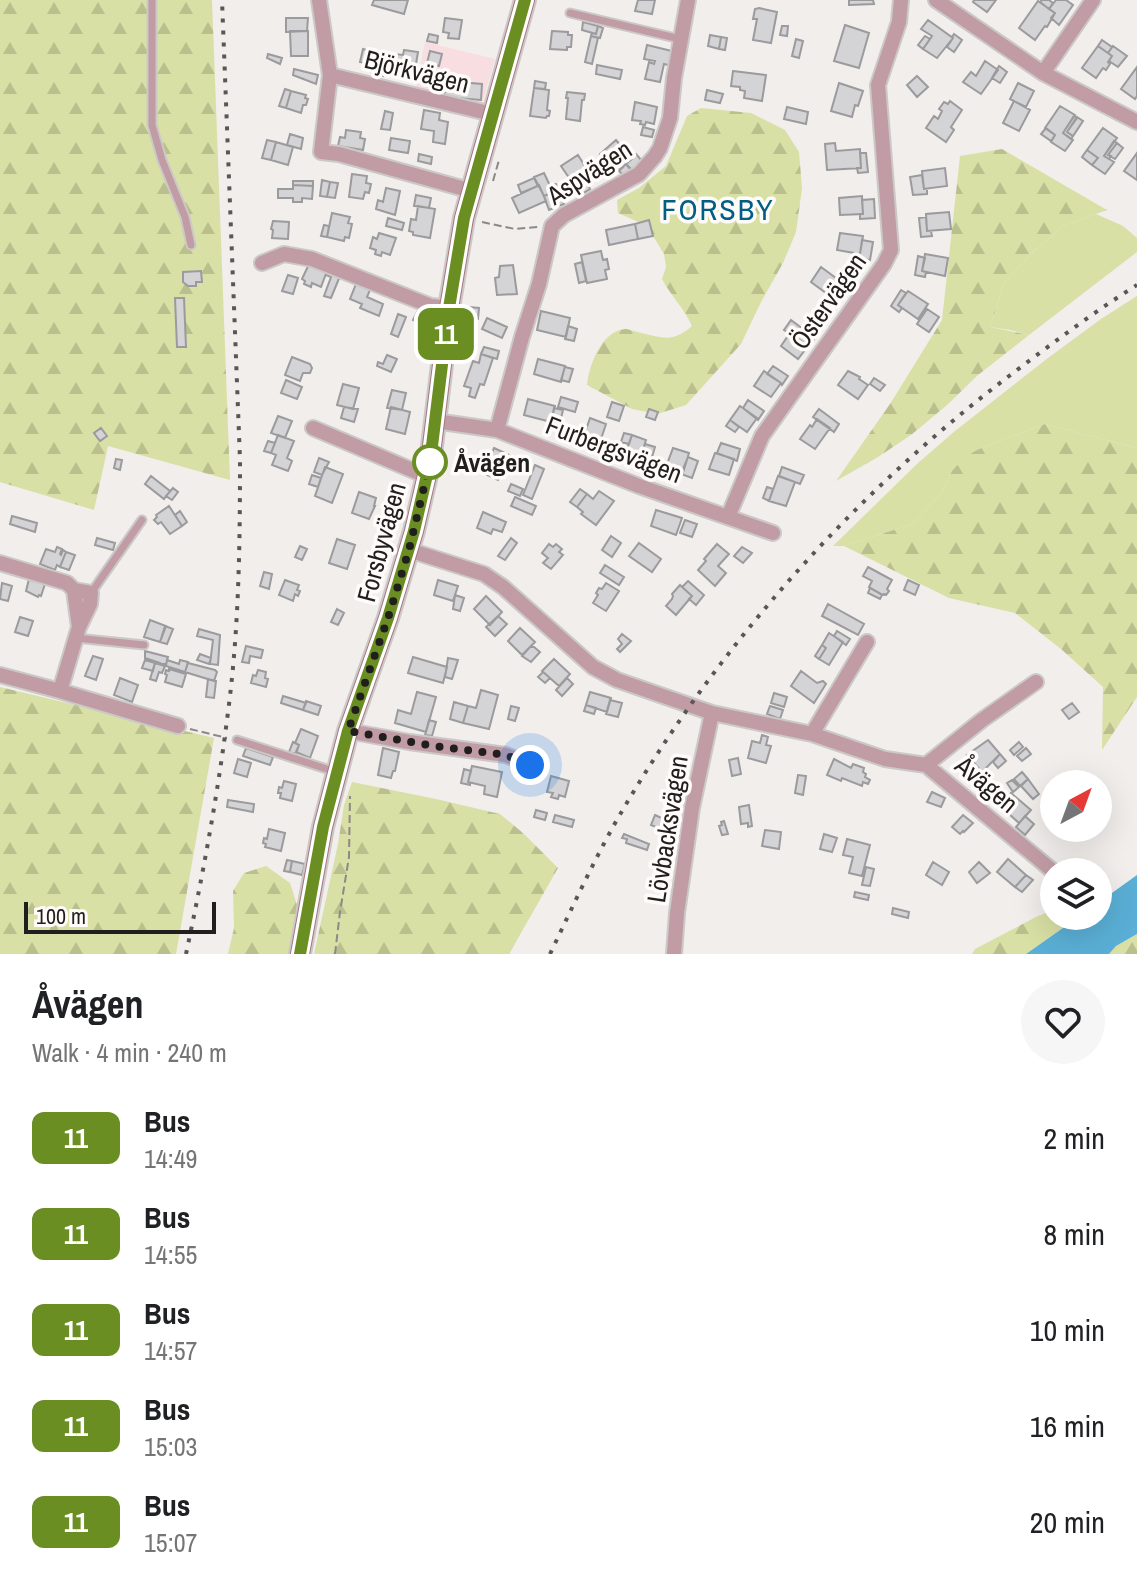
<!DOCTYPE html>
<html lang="en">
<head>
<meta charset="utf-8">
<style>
  body { margin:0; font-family:"Archivo Narrow",sans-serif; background:#f6f6f6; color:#202124; height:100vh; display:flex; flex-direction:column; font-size:30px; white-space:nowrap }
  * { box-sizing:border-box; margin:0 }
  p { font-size:26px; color:#757577 }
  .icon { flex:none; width:44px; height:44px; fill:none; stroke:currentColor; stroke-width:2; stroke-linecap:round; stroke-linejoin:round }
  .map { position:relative; height:954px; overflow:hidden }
  .side { display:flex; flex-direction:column; background:#fff; flex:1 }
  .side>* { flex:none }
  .badge { padding:0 16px; border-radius:12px; font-size:28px; line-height:52px }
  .needle { width:52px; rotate:41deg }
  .buttons { position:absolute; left:1040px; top:770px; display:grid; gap:16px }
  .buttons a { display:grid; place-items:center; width:72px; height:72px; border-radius:50%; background:#fff; box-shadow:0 8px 32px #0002; font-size:40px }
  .scale { position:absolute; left:24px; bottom:20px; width:192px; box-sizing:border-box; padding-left:8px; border:4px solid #201f1e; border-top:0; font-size:22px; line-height:28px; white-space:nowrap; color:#201f1e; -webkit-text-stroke:6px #fefbf9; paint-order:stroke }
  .you { position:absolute; width:40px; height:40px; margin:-20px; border:6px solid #fff; border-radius:50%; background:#1a73e8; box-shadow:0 0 0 12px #1a73e833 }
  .map>.badge { position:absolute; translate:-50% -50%; box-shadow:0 0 0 4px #fff }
  .round { display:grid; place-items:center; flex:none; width:84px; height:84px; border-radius:42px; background:#f6f6f6 }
  .headline { display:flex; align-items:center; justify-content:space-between; height:136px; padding:0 32px }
  h1 { font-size:38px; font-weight:700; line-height:60px }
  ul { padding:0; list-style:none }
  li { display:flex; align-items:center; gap:24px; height:96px; padding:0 32px }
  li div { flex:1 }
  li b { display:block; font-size:30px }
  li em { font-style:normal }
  li .badge { min-width:88px; font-weight:700; text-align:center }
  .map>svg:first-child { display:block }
  .commercial { fill:#f8dde1 }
  .grass { fill:#d8e0a5 }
  .forest { fill:url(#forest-firs) }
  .water { fill:#5aafd6 }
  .building { fill:#d4d4d7; stroke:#9b9a9d; stroke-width:2 }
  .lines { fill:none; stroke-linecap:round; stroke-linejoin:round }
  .lane-casing { stroke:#cbc9c7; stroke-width:11 }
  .street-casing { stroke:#cbc9c7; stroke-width:18 }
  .secondary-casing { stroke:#cbc9c7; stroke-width:24 }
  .path { stroke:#8b8987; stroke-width:2; stroke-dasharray:8 4; stroke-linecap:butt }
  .lane { stroke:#c19ca5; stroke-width:7 }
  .street { stroke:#c19ca5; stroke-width:14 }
  .secondary { stroke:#a87481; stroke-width:20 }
  .rail { stroke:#595756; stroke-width:4; stroke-dasharray:4 8; stroke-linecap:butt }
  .line-casing { stroke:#fff; stroke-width:18 }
  .line { stroke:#6b8e23; stroke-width:12 }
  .walk { stroke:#201f1e; stroke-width:8; stroke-dasharray:0 14.4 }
  .stop-dot { fill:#fff; stroke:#6b8e23; stroke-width:4 }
  .labels { text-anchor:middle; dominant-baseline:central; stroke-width:7; stroke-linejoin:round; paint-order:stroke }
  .street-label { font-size:26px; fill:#201f1e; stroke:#fefbf9 }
  .stop-label { font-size:26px; font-weight:bold; fill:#201f1e; stroke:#fefbf9; text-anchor:start }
  .quarter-label { font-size:30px; letter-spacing:2px; fill:#005e87; stroke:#fefbf9 }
</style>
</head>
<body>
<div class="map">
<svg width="1137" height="954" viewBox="0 0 1137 954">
  <defs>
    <pattern id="forest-firs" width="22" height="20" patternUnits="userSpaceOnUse" patternTransform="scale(2)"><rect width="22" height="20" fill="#d8e0a5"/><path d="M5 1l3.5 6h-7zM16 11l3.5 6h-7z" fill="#b9c08e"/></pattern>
  </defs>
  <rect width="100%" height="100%" fill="#f1eeec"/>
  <path class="commercial" d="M425 42 495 59 481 107 442 100 416 88Z"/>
  <path class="grass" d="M1096 214 1123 226 1137 238V252L1029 335 1010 330 990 327 1004 283 1033 252 1063 226Z
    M1137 296V448L1045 424 979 449 952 471 940 495 912 524 844 546H833L918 463 955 431 1048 358 1101 319Z"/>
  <path class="forest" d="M0 0H212L230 480 108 446 94 510 0 482Z
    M701 108 751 113 785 130 799 152 802 188 796 232 783 263 761 302 741 344 686 405 657 414 632 409 587 385C589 366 601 331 625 329 629 329 633 331 637 332 661 337 672 344 692 326 684 308 671 296 662 279L666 267 664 254 653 236 643 224 618 213 617 200 639 188 666 166 687 116Z
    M1002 149 1107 210 1063 226 1033 252 1004 283 990 327 1029 335 978 375 947 405 911 435 878 457 836 481 890 404 942 320 960 156Z
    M1045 424 1137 448V697L1102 750 1103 687 1061 649 1015 613 949 598 844 546 912 524 940 495 952 471 966 456 979 449Z
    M0 687 214 738 176 954H0Z
    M352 782 436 799 500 814 523 833 558 868 509 954H314L338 844 344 805Z
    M266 866 290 883 299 911 291 954H228L234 928 233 891 244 873Z
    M1052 911 1063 928 1026 954H972L975 949 1038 916Z
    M1137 934V954H1109L1116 946Z"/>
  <path class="water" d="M1137 875V934L1116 946 1109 954H1026L1080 916H1098V903Z"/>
  <path class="building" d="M374 0H408L404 14 372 5Z
    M638 0H655L652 14 635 11Z
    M849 0H873L874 4 849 5Z
    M974 0H996L987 12 973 2Z
    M1042 0H1049L1053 3 1049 9 1040 2Z
    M1056 0H1066L1073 5 1059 25 1051 18 1055 13 1049 9Z
    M1038 1 1055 13 1047 27 1045 26 1035 40 1019 28Z
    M759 8 777 12 771 43 753 40 757 19H753L755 9Z
    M286 18H308L307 31 286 32Z
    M445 18 462 20 459 39 448 38 449 33 443 32Z
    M928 20 953 38 937 58 923 49 932 36 921 29Z
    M583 22 598 26 596 34 582 30Z
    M845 25 869 33 859 68 834 61Z
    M598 26 603 28 600 38 591 36 592 33 596 34Z
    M782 26H788L787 36 780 35Z
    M290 31H308V56H291Z
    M552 31 568 32V35H572L571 47H567V50L550 49Z
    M429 34 438 36 437 43 427 41Z
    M954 34 962 40 954 52 947 47 953 38 952 37Z
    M710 35 721 37 719 49 708 46Z
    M591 36 598 38 592 64 585 62Z
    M925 36 930 39 923 49 918 45Z
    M721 37 727 38 725 50 719 49Z
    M796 39 803 41 799 58 792 56Z
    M1102 40 1112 47 1108 53 1098 46Z
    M647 45 676 52 673 66 664 64 660 82 645 79 649 62 654 64 655 61 644 59Z
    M1098 46 1112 56 1108 62 1110 64 1106 70 1103 68 1096 78 1082 68Z
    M1113 46 1127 56 1118 67 1109 61 1112 56 1108 53Z
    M363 49 371 51 369 64 360 62Z
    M404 50 418 52 414 76 400 74 402 66 393 64 395 54 403 55Z
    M430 51 442 54 439 66 427 63Z
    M268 54 282 58 280 64 267 58Z
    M985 61 998 70 981 94 963 82 971 72 976 76Z
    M373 65 385 69 383 76 371 72Z
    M597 65 622 70 620 79 596 74Z
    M999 66 1007 72 1000 83 992 78Z
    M1137 67V96L1135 99 1121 89Z
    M294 69 318 75 316 84 293 75Z
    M427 70H436L435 80 426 79Z
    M733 71 766 75 762 101 744 98 745 91 740 90V87L731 86Z
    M917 76 928 87 917 97 907 85Z
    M446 81 482 84 481 100 444 97Z
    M535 81 546 83 545 89 534 88Z
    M839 83 863 91 858 106 855 105 852 117 831 111Z
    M1018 83 1034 91 1026 107 1010 99Z
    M534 88 549 90 547 110 550 111 549 116H547L546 118 530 116Z
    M285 89 291 91 286 108 279 106Z
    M707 90 723 94 720 103 705 100Z
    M291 91 306 95 305 98 308 99 306 105H303L301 113 286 108Z
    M567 92 585 94 584 100H582L580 121 566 119 568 98H566Z
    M950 101 962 110 951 127 954 130 946 142 926 128 934 116 938 119 942 111 939 109 944 102 948 104Z
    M1014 101 1030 110 1019 131 1003 123Z
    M635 102 657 107 654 124 646 122 645 125 640 124 641 121 632 120Z
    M1060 106 1075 115 1063 133 1073 140 1065 151 1051 142 1055 135 1045 128Z
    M787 107 808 112 806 124 784 119Z
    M424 110 440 113 439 120 448 122 445 144 433 142 434 131 421 129Z
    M385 111 393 113 390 130 381 129Z
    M1074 116 1077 118 1067 132 1073 136 1071 139 1063 133Z
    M1077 117 1083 121 1073 136 1067 132Z
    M643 127 654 130 652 137 641 135Z
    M1046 128 1055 135 1051 141 1041 134Z
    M1103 128 1117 138 1104 156 1114 162 1105 174 1092 165 1098 158 1087 150Z
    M346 130 361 132 360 138 365 139 363 150 338 146 340 137 345 138Z
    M290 134 303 138 301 149 287 145Z
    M391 138 410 141 408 153 389 150Z
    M267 140 276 142 271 160 262 158Z
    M616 140 632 159 618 171 600 154Z
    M1114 141 1117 143 1108 155 1111 156 1109 159 1104 156Z
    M276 142 293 147 288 165 271 160Z
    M835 143 836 151 860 149 861 168 827 170 825 144Z
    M1117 143 1123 148 1115 159 1108 155Z
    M1087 150 1098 158 1092 165 1082 157Z
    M860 153H866L868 172 858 173 857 168H861Z
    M1137 153V180L1124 171Z
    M419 154 432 157 431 164 418 161Z
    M636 154 642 161 632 170 626 164Z
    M578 155 593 179 576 188 561 166Z
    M626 164 631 170 624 176 619 171Z
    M945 168 947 186 924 189 922 171Z
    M544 173 553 192 544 196 534 177Z
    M352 174 367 176 366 183 371 184 369 193 365 192 363 199 349 197Z
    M922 175 924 189H927V194L913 195 910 177Z
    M534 178 538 186 521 193 518 185Z
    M322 180 330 182 327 197 320 196Z
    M293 181H313V186L293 185Z
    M330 182 338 183 335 198 327 197Z
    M587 182 590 189 580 195 576 188Z
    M556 184 564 204 549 210 544 196 553 192 550 186Z
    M293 185 313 186 312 199 302 198V202H293V198H278V189H293Z
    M539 185 546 201 519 213 512 198Z
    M386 188 400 191 395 215 376 209 378 200 383 202Z
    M416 195 431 198 429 208 414 206Z
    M862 196 863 214 840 215 839 198Z
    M874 199 875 218 860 219V214H863L862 200Z
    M418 206 435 209 430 238 413 235V232L409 231 411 219 416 220Z
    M949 212 951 229 927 231 926 214Z
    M332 213 350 217 348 223 352 224 349 238 345 237 344 241 327 237Z
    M926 217 927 231H931L932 236 921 237 919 218Z
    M388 218 404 223 402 230 386 226Z
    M649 220 653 236 638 239 635 224Z
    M273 221 289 222 288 239 272 238 273 230 271 229Z
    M635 224 638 239 609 245 606 230Z
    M324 225 329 226 327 237 321 236Z
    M379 233 396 238 390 255 382 252 381 256 375 254 376 250 370 248 373 237 377 239Z
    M840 233 863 236 860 254 837 250Z
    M862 240 873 242 870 260 856 258 857 254H860Z
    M601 251 603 260 607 259 609 269 605 270 607 279 587 283 581 255Z
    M925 254 948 258 945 276 922 271Z
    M918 256 925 258 922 271 926 272 925 277 915 275Z
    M582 262 586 281 579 283 575 264Z
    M309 264 327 271 321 287 312 283 311 287 304 284 305 281 302 279Z
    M513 265 517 294 497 295 495 278 499 277 500 266Z
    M821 267 840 281 830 296 811 282Z
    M201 271 202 282H196V286H188L183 282V272Z
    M327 271 340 276 331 298 324 296 331 277 326 275Z
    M288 275 298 278 293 294 282 291Z
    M839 283 844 287 833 303 825 297 827 294 830 296Z
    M356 284 370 290 367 297 383 304 379 316 360 308 362 304 350 299Z
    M901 290 906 293 898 305 902 308 899 312 891 306Z
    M908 291 928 304 918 319 898 305Z
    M175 298H184L186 347H177Z
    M468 307 479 308 478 319 467 318Z
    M927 309 939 317 929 332 917 324Z
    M541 311 570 318 566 337 537 330Z
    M417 312 434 319 425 341 416 338 422 324 413 320Z
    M398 314 406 317 398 337 391 334Z
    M487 318 507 327 502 338 482 329Z
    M791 320 815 338 809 346 784 330Z
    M568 326 577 329 574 341 565 339Z
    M790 333 808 346 798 359 781 346Z
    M484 347 499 351 497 359 481 354Z
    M481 354 493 358 484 385 480 384 475 398 469 396 471 388 464 386 473 361 479 363Z
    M387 355 397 359 391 372 377 366 378 362 383 364Z
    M292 357 310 364 312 368 310 373H303L300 381 285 375Z
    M538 359 565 366 561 382 534 374Z
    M773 366 788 376 782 385 781 383 767 374Z
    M565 367 573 369 569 382 561 380Z
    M764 371 781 383 771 397 754 386Z
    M848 371 860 377 859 379 868 385 858 399 838 385Z
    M874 378 885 385 880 391 870 384Z
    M286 380 302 387 297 399 281 393Z
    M343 384 359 388 353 409 337 405Z
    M392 390 406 393 402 410 387 408Z
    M561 397 578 402 575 412 558 407Z
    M528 399 555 406 551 422 524 415Z
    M748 400 764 411 758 420 743 408Z
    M612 402 624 406 619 421 607 417Z
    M740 406 757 418 747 432 730 420Z
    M344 407 358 409 354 422 341 418Z
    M391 407 410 412 405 434 386 429Z
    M554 408 563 410 560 423 551 421Z
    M649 409 658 412 655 420 646 417Z
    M819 409 839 424 834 432 813 417Z
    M278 416 292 421 285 438 271 433Z
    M590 418 606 424 599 445 583 439Z
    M817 419 830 428 815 449 800 439 810 425 812 427Z
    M730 420 739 427 735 432 726 426Z
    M101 428 107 436 100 441 94 433Z
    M624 433 632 435 629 444 621 442Z
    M278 435 294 441 287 458 292 461 288 471 272 465 276 455 271 453Z
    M632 435 646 440 640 459 625 454Z
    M268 441 275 443 271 453 264 451Z
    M721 443 740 449 737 461 717 453Z
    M645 444 655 447 650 464 640 461Z
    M494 448 509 455 505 464 507 466 504 472 502 470 498 480 483 473Z
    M673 448 689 453 683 473 666 467Z
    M715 453 734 459 729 475 709 469Z
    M688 457 698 461 692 478 681 474Z
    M319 458 329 462 322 475 314 472Z
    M116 459 122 460 120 470 114 468Z
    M535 465 544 469 532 499 523 495Z
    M325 467 343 474 332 503 315 496Z
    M782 467 804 475 800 484 779 476Z
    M312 475 321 478 318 487 309 484Z
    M151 476 170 491 164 499 145 484Z
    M778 476 795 482 786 506 769 501Z
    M511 484 523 489 520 496 508 491Z
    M767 487 773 489 769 501 763 498Z
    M173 488 178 492 172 500 166 496Z
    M580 489 587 494 577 507 570 502Z
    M599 491 614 501 596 525 581 514 583 512 577 507 587 494 593 499Z
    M359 492 376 498 374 506H375L369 519 352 513Z
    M515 497 536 506 532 515 511 506Z
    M169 506 182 526 170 534 161 522 158 524 154 520 157 517 156 515Z
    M656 510 682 518 676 535 651 526Z
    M180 511 187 522 182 526 175 515Z
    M483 512 506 522 502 532 493 529 491 534 477 528Z
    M12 516 37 523 35 532 10 524Z
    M685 520 697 524 692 537 680 533Z
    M611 536 621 543 612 557 602 550Z
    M97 538 115 543 113 550 95 545Z
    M511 538 517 543 505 560 498 556Z
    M337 539 355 545 347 569 329 563Z
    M639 543 661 559 652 572 629 556Z
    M549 544 553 547 556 544 562 549 559 552 563 555 551 569 543 563 548 558 542 553Z
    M717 544 729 554 718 566 726 573 715 586 698 570 706 561 704 559Z
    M300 546 307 549 302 560 295 557Z
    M57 547 62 549 60 554 61 555 63 550 66 552 60 567 57 565 55 570 40 564 46 549 55 552Z
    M742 547 752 553 743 563 734 556Z
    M66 552 75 555 69 570 60 567Z
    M605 565 624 577 619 585 600 573Z
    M868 567 892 580 887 589 889 591 886 595 884 594 883 595 869 587 872 581 863 576Z
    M264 572 272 574 269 589 260 586Z
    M29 579 45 584 41 596 39 595 38 597 26 591Z
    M285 580 299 585 297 590 300 591 298 596 295 594 293 601 279 595Z
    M438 580 458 586 453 601 434 595Z
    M908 580 919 585 915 595 904 590Z
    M688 581 704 595 696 605 689 599 692 596 682 587Z
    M2 583 12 586 8 601 0 599Z
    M606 583 619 591 606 611 593 603 598 595 596 593 599 588 602 589Z
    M680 585 692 596 676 615 666 606 672 599 673 596 672 594Z
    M870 588 882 595 880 599 868 593Z
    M455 595 464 598 460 611 453 609Z
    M486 596 502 612 490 625 474 609Z
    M828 604 864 624 858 635 822 616Z
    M337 609 344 613 338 625 331 622Z
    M498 616 507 624 495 636 486 627Z
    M20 617 33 621 28 636 15 632Z
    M150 620 166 626 160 642 144 637Z
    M165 626 173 629 167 644 160 642Z
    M520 628 535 642 522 655 508 641Z
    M199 629 220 635 218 665 210 664 213 640 197 636Z
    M837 631 850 639 846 645 834 636Z
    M829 633 843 642 829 665 819 659 826 648 822 645Z
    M622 634 631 641 620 652 617 649 622 644 618 639Z
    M822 645 826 648 819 659 815 656Z
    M246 646 263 650 261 658 250 656 249 663 242 662Z
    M530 647H534L540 652 531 662 522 656Z
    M145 651 168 657 166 664H160V663L145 658Z
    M200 654 211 658 209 664 197 660Z
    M93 656 103 659 96 680 85 676Z
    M413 657 447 667 443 683 408 673Z
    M448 658 458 660 452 679 445 677Z
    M554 659 570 674 559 686 542 671Z
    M145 660 155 663 153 671 142 668Z
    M167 660 179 664 180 660 188 662 185 672 166 666Z
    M155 663 165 666 162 673 159 672 156 681 150 679Z
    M188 663 215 670 217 672 214 681 185 672Z
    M169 669 186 674 182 687 165 682 167 675 165 674 166 670 169 671Z
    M258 670 266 672 265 678 268 679 266 687 251 683 253 675 256 676Z
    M801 671 817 683 823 681 826 684 814 703 791 686Z
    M543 672 550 678 545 683 538 677Z
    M120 678 138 685 132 702 114 695Z
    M567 678 573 684 562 696 556 690Z
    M208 679 216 681 214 698 206 697Z
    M481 690 498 695 489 729 463 723 468 706 476 708Z
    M417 692 436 697 426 732 395 723 398 710 411 714Z
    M590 692 611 698 607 712 586 705Z
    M774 693 787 697 784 707 771 703Z
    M283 696 306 703 303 710 281 703Z
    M610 700 622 703 618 717 606 714Z
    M306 701 321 706 318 715 303 710Z
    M454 702 468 706 463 723 450 719Z
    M1072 703 1079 712 1069 719 1062 710Z
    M586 705 596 708 594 714 584 711Z
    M511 706 519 708 515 721 508 719Z
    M770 706 783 710 780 719 767 714Z
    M429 720 436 722 432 736 425 735Z
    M301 729 318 736 310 758 296 752 299 745 295 743Z
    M762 735 768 737 766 745 771 746 766 763 748 758 752 741 760 743Z
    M988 740 1000 754 982 772 967 755Z
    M293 742 299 745 296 754 289 752Z
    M1019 742 1023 747 1014 755 1010 750Z
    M246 748 273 757 270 765 243 756Z
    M383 748 399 752 395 771H393L391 778 378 775Z
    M1026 748 1031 754 1022 761 1017 756Z
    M1000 754 1006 761 998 768 993 762Z
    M738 758 741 774 732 776 729 760Z
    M238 759 251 763 247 777 234 773Z
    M834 759 851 768 853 764 864 768 863 772 866 774 865 777 870 780 868 784 863 782 862 786 842 778 841 781 827 775Z
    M472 766 502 772 497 797 484 794 485 786 468 782Z
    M464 769 471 771 468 782 470 783V785L461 783Z
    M1022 772 1028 779 1020 786 1014 779Z
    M798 775 806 776 803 795 795 793Z
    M551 776 569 781 565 797 559 795 558 799 551 797 553 793 547 792Z
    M1028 779 1039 794 1033 799 1021 786Z
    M1012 780 1019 787 1013 792 1007 783Z
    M284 781 296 784 292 801 280 798 281 793H278L279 787 282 788Z
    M932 792 945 798 941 807 927 802Z
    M1011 793 1031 810 1019 823 1000 806Z
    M228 800 254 804 253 812 227 807Z
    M749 805 752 826 748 827V823L741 824 739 807Z
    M536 810 547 813 545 820 534 817Z
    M555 815 574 820 572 827 553 822Z
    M655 815 668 821 665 829 675 834 672 857 659 855 663 834 655 831 656 827 651 825Z
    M963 815 973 823 964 832 963 831 960 834 952 827Z
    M1025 816 1034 824 1025 835 1016 827Z
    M724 821 728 834 722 835 719 826 722 825 721 822Z
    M1070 828H1083L1085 830 1076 836Z
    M269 829 285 833 281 851 265 847 266 844 263 843 264 838 267 839Z
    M765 830 781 832 779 849 762 846Z
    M624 834 649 844 647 850 626 843 627 839 622 838Z
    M824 834 837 838 832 852 820 849Z
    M847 839 870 845 862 876 849 873 853 857 843 855Z
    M1008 859 1026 875 1015 887 997 872Z
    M287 860 292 861 290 872 284 871Z
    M292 861 305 864 302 875 290 872Z
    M933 862 949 872 942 885 926 875Z
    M979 862 990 873 977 883 969 872Z
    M866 867 874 869 870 886 862 885Z
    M1026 875 1033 880 1022 892 1015 887Z
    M855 892 869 895 868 900 854 897Z
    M893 908 909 912 908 918 892 914Z"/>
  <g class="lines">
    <g class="lane-casing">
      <path id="lane" d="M152 0V125L162 160 185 217 191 245
        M570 13 680 39
        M91 593 142 520
        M76 638 144 645
        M237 740 336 772"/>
    </g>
    <g class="street-casing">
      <path id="street" d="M319 0 330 75 321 152 339 154 472 191
        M936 0 1043 73 1137 122
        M1043 73 1093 0
        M330 75 492 114
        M262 263 284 254 312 259 431 306 449 308
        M436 420 442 422 497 430 639 486 773 533
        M313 428 426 476
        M497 430 522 337 539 284 552 226 564 215 639 174 655 156 660 148 670 118 674 78 688 0
        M728 517 762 436 884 264 891 250 878 85 899 22 901 0
        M409 550 484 574 503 587 593 667 617 680 712 713 812 734 885 759 926 765 1054 872
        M0 563 67 583 74 590
        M0 675 60 691 178 726
        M60 691 79 627 90 604 91 593 74 590 79 627
        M348 731 409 742 506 755 530 765
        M812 734 867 642
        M926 765 982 720 1036 682
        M674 954 677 913 692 808 712 713"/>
    </g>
    <g class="secondary-casing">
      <path id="secondary" d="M300 954 323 827 348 731 388 618 414 531 430 462 449 308 464 218 525 0"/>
    </g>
    <path class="path" d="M493 181 499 160
      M482 222 515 229 538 227
      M190 729 227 738
      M335 954 340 912 349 857 350 796"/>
    <use href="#lane" class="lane"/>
    <use href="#street" class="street"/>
    <use href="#secondary" class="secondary"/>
    <path class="rail" d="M186 954C203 874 218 793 228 712 239 629 240 544 240 460L222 0
      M550 954C572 908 593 862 618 818 718 645 854 493 1013 373 1054 342 1094 312 1137 285"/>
  </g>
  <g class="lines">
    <g class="line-casing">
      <path id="line" d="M300 954 323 827 348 731 388 618 414 531 430 462 449 308 464 218 525 0"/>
    </g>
    <use href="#line" class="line"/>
    <path class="walk" d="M430 462 409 550 388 618 348 731 434 746 506 755 530 765"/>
  </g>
  <circle class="stop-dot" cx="430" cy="462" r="16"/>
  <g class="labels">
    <g class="street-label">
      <text transform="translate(417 71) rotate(14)">Björkvägen</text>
      <text transform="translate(589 172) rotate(-33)">Aspvägen</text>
      <text transform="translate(828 301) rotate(-55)">Östervägen</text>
      <text transform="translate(614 449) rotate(21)">Furbergsvägen</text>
      <text transform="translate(381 542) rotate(-75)">Forsbyvägen</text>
      <text transform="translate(987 784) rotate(40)">Åvägen</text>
      <text transform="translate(667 829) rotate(-81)">Lövbacksvägen</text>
    </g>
    <g class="stop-label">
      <text x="454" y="462">Åvägen</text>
    </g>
    <g class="quarter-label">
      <text x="718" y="209">FORSBY</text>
    </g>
  </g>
</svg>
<div class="buttons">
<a><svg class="needle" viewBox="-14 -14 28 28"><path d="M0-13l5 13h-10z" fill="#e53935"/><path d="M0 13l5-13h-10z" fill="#757577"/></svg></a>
<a><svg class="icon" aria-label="layers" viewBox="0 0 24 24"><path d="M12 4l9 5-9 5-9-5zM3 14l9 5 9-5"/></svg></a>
</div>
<div class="scale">100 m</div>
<div class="you" style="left:530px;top:765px"></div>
<b class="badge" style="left:446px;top:334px;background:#6b8e23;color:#fff">11</b>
</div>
<section class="side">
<div class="headline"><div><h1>Åvägen</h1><p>Walk · 4 min · 240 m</p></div><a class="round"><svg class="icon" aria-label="heart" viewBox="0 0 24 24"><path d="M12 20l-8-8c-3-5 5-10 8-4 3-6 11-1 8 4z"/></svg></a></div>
<ul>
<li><span class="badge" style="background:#6b8e23;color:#fff">11</span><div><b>Bus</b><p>14:49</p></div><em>2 min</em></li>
<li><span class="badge" style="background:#6b8e23;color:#fff">11</span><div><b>Bus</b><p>14:55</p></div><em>8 min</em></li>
<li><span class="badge" style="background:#6b8e23;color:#fff">11</span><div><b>Bus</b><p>14:57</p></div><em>10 min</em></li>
<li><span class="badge" style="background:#6b8e23;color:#fff">11</span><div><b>Bus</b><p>15:03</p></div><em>16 min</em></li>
<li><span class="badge" style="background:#6b8e23;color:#fff">11</span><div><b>Bus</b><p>15:07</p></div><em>20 min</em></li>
</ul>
</section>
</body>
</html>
